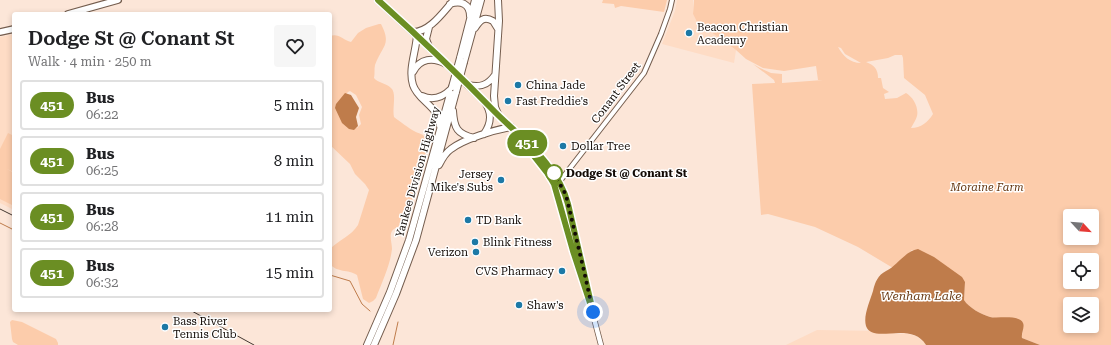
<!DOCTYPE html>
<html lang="en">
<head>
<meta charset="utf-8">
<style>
  body { margin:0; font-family:"Roboto Serif",serif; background:#f6f6f6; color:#202124; height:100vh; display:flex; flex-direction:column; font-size:15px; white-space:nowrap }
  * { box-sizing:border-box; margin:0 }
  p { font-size:13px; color:#757577 }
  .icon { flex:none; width:22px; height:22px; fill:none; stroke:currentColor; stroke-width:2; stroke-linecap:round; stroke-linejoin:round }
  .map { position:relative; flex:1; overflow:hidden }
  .sheet { position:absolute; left:12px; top:12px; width:320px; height:300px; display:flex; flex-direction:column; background:#fff; border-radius:4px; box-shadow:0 2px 6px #0003 }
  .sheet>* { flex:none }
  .badge { padding:0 8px; border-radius:13px; font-size:14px; line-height:26px }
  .needle { width:26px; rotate:116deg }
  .tools { position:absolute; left:1063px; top:209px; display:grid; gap:8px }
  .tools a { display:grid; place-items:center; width:36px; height:36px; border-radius:4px; background:#fff; box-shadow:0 2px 6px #0003; font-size:20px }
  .you { position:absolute; width:20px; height:20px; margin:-10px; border:3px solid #fff; border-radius:50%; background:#1a73e8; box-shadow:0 0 0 6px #1a73e833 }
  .map>.badge { position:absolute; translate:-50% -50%; box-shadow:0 0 0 2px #fff }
  .round { display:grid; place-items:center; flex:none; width:42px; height:42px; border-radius:4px; background:#f6f6f6 }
  .headline { display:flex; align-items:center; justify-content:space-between; height:68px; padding:0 16px }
  h1 { font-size:19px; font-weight:600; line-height:30px }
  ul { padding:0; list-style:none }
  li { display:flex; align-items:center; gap:12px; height:50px; margin:0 8px 6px; padding:0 8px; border:2px solid #e0e0e0; border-radius:4px }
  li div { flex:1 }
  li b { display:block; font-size:15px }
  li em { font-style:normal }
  li .badge { min-width:44px; font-weight:700; text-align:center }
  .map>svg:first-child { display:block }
  .built { fill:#fedcc5 }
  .green { fill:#fcccab; fill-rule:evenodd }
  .water { fill:#bf7c4b }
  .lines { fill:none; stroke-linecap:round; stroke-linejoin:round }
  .stream { stroke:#bf7c4b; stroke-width:1 }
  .tertiary-casing { stroke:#745d4e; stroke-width:6 }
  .secondary-casing { stroke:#745d4e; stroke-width:6 }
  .trunk-casing { stroke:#745d4e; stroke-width:8 }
  .motorway-casing { stroke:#745d4e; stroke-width:8 }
  .tertiary { stroke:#fff; stroke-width:4 }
  .secondary { stroke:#fff; stroke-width:4.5 }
  .trunk { stroke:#fff; stroke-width:5.5 }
  .motorway { stroke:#fff; stroke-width:6 }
  .rail { stroke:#433831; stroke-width:1 }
  .motorway-bridge-casing { stroke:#745d4e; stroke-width:8; stroke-linecap:butt }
  .motorway-bridge { stroke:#fff; stroke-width:6 }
  .line-casing { stroke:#fff; stroke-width:9 }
  .line { stroke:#6b8e23; stroke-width:6 }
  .walk { stroke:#130b06; stroke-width:4; stroke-dasharray:0 7.2 }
  .poi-dot { fill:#1c79a6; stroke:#fff; stroke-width:1.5 }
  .stop-dot { fill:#fff; stroke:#6b8e23; stroke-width:2 }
  .labels { text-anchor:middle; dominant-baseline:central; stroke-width:3; stroke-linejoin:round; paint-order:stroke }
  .poi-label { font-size:11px; fill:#130b06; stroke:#fff; text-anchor:start }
  .street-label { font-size:11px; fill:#130b06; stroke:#fff }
  .stop-label { font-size:11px; font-weight:bold; fill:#130b06; stroke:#fff; text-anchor:start }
  .park-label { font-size:11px; font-style:italic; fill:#643610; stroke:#fff }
  .water-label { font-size:12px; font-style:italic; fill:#6e401b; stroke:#fff }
</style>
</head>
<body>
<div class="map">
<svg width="1111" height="345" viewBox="0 0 1111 345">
  <rect width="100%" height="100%" fill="#fce6d8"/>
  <path class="built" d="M677 0H693V14L697 22 736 50 734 63 662 44 675 11Z
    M14 34V210L0 203V37Z
    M817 330 882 331 898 334 905 333 916 336 925 343V345H786Z"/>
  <path class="green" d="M603 0H667L664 12 621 6 615 8 614 4 602 3Z
    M694 0H1111V345H1040L1022 338V335L1023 324C1010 313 1004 321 990 317 981 314 969 308 964 300L965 282 912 250 893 268 858 247 815 227 768 214 761 215 752 84 775 83 774 80 753 64 760 68 771 73 782 74V83L823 80H818L816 66 784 71 763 68 746 59 736 50 697 22 693 14ZM838 47 841 48 845 54 861 63C850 63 843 56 838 47ZM895 55H902L903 58 904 78 925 95 933 114C928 122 921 128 911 128 913 124 916 120 917 116 919 107 913 97 906 93L897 98 885 99 884 94 889 92 883 88 881 78H878C878 69 874 65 866 62L888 58ZM1070 216H1092V238H1070ZM1070 260H1092V282H1070ZM1070 304H1092V326H1070Z
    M379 24H381C392 45 382 46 375 65 374 69 375 74 374 78 378 83 386 83 391 88 397 93 392 108 394 117 398 120 410 129 414 131 419 134 423 133 426 139 433 150 415 188 412 201 410 207 411 215 407 222 404 227 395 226 392 231 389 236 392 243 392 249 390 266 382 282 376 298L373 301 369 303 363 299 357 275C348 269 337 273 330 264V249C339 240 351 236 358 225L369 190 365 184 355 174 350 164 330 145V36C339 33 343 40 351 42L358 33 366 28ZM350 91 356 95 362 107 359 115 361 124 357 128 352 127 339 102 348 92Z
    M8 133 14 136V172L7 169 14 173V206L0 199V149Z
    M12 320 22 322 56 339 58 343V345H18L13 342 12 339 10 322Z"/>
  <path class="water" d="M345 93 351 95 359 108 356 117 358 126 354 130 349 129 342 123 335 108 336 104Z
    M918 249 934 257 962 277 965 282 964 300C969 308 981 314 990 317 997 319 1020 314 1023 323 1025 327 1021 333 1022 338L1040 345H926C911 320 873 345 866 326 863 316 870 301 873 291 875 282 878 275 886 271 897 266 905 251 918 249Z"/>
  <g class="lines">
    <path class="stream" d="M0 223 14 230
      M330 275 350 281 362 304 370 311
      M393 345 398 322"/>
    <g class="tertiary-casing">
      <path id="tertiary" d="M554 184 560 181 644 73 661 34 670 9 672 0"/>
    </g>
    <g class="secondary-casing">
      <path id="secondary" d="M487 104 538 154 557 177 562 186 568 204 593 312
        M523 143 548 174 554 184 573 251 586 288
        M592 311 601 345"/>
    </g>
    <g class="trunk-casing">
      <path id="trunk" d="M378 0 429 47 484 101
        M68 14 118 0
        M0 32 14 29"/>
    </g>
    <g class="motorway-casing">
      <path id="motorway" d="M498 0 499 21 494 96 495 107 499 116
        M450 4C461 0 470 4 470 16
        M429 27 426 39 429 47
        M475 28C480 20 484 16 493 21L498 29
        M413 32C430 32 443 12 454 0
        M417 35C416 52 408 69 413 85 418 101 440 107 440 126
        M460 58 475 0
        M464 62 481 0
        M413 72C420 58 433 57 446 64
        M468 85C480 88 488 85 495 75
        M422 96C433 101 443 97 451 89
        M484 101C492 112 492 122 484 134
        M453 111C454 128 457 134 474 138
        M439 165C442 159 445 153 451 149 464 139 494 130 511 127
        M367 345 390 292 409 240 452 87
        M374 345 396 294 416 240 456 92"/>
    </g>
    <use href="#tertiary" class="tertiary"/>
    <use href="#secondary" class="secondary"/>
    <use href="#trunk" class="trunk"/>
    <use href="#motorway" class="motorway"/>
    <path class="rail" d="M0 209 14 216
      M190 310 254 345"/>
    <g class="motorway-bridge-casing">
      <path id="motorway-bridge" d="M452 87 460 58
        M456 92 464 62"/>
    </g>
    <use href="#motorway-bridge" class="motorway-bridge"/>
  </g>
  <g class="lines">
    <g class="line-casing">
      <path id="line" d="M378 0C418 36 457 73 495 112 522 139 558 165 568 204L593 312 573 251 554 184 548 174 515 132"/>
    </g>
    <use href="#line" class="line"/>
    <path class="walk" d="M554 173 566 195 584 271 593 312"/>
  </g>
  <g class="poi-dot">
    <circle cx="689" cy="33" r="4"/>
    <circle cx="518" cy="85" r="4"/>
    <circle cx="508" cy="101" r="4"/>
    <circle cx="563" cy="146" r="4"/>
    <circle cx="501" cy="180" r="4"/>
    <circle cx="468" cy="220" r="4"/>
    <circle cx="475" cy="242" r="4"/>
    <circle cx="476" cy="252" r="4"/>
    <circle cx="562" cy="271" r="4"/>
    <circle cx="519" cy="305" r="4"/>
    <circle cx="165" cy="327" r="4"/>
  </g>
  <circle class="stop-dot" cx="554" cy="173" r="8"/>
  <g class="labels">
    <g class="poi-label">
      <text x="697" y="27">Beacon Christian<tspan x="697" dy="13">Academy</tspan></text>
      <text x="526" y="85">China Jade</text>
      <text x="516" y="101">Fast Freddie's</text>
      <text x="571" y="146">Dollar Tree</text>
      <text x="493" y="174" text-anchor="end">Jersey<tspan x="493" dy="13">Mike's Subs</tspan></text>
      <text x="476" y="220">TD Bank</text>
      <text x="483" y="242">Blink Fitness</text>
      <text x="468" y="252" text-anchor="end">Verizon</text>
      <text x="554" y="271" text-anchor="end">CVS Pharmacy</text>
      <text x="527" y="305">Shaw's</text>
      <text x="173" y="321">Bass River<tspan x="173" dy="13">Tennis Club</tspan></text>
    </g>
    <g class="street-label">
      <text transform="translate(616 93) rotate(-53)">Conant Street</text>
      <text transform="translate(418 172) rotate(-74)">Yankee Division Highway</text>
    </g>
    <g class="stop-label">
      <text x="566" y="173">Dodge St @ Conant St</text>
    </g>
    <g class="park-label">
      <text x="987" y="187">Moraine Farm</text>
    </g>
    <g class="water-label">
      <text x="921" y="296">Wenham Lake</text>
    </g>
  </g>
</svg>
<div class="tools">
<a><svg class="needle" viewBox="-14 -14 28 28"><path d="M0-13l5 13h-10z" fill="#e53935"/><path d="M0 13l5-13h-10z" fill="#757577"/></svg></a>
<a><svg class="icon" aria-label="locate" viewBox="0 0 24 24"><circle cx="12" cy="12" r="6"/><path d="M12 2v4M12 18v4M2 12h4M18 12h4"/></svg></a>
<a><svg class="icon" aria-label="layers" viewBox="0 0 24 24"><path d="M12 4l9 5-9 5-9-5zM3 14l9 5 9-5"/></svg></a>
</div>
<div class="you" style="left:593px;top:312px"></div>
<b class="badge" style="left:527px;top:143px;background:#6b8e23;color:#fff">451</b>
<section class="sheet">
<div class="headline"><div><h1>Dodge St @ Conant St</h1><p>Walk · 4 min · 250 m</p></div><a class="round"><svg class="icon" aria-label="heart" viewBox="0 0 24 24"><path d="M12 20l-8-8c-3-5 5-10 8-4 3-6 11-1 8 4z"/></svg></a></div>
<ul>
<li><span class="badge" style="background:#6b8e23;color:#fff">451</span><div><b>Bus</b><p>06:22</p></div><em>5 min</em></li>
<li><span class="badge" style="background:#6b8e23;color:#fff">451</span><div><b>Bus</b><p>06:25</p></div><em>8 min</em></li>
<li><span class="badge" style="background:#6b8e23;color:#fff">451</span><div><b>Bus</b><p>06:28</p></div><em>11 min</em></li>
<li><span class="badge" style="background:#6b8e23;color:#fff">451</span><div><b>Bus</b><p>06:32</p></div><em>15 min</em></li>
</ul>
</section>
</div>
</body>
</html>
